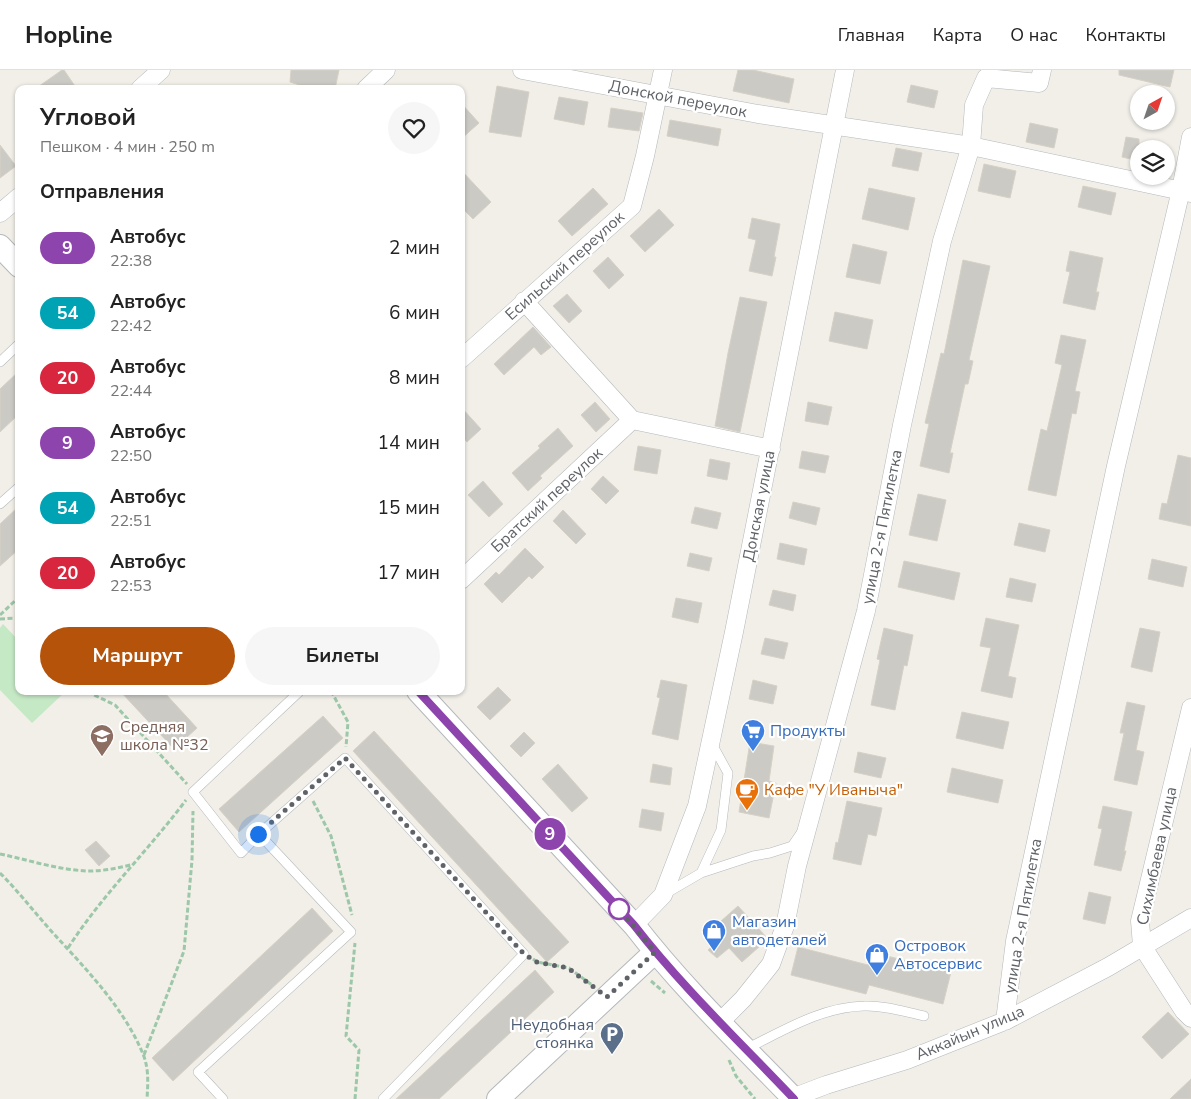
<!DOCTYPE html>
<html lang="ru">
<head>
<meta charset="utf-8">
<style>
  body { margin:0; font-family:"Nunito Sans",sans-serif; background:#f6f6f6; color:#222; height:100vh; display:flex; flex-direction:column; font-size:19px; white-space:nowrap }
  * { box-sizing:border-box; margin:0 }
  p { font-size:16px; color:#767676 }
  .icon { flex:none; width:28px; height:28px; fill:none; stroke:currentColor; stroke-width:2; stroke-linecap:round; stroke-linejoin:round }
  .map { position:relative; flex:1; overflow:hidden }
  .sheet { position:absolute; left:15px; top:15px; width:450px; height:610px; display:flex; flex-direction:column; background:#fff; border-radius:10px; box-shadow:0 1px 4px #0004 }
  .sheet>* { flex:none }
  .badge { padding:0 10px; border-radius:16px; font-size:18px; line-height:32px }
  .needle { width:32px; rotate:40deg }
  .buttons { position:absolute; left:1130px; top:15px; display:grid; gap:10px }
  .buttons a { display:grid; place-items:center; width:45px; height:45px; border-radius:50%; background:#fff; box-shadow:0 1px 4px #0004; font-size:25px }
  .you { position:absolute; width:25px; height:25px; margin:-12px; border:4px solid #fff; border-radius:50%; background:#1a73e8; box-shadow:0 0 0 8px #1a73e833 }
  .map>.badge { position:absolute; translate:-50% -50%; box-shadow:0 0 0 2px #fff }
  h2 { padding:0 25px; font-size:19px; line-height:45px }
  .round { display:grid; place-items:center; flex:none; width:52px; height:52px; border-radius:26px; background:#f6f6f6 }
  .head { display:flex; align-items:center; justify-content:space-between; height:85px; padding:0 25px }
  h1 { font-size:24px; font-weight:700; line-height:38px }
  .cta { display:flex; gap:10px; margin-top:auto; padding:10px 25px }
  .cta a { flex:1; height:58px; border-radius:30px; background:#b45309; color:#fff; font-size:20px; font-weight:700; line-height:58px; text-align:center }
  .cta a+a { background:#f6f6f6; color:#222 }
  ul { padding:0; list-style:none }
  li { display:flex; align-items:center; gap:15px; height:65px; padding:0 25px }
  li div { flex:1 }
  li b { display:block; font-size:19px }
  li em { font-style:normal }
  li .badge { min-width:55px; font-weight:700; text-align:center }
  header { display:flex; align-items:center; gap:30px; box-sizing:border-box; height:70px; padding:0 25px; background:#fff; border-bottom:1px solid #e0e0e0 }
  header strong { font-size:24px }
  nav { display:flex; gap:28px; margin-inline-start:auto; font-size:18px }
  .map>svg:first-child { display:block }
  .green { fill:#c5e8c5 }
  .building { fill:#cccac5; stroke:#d6d1c6 }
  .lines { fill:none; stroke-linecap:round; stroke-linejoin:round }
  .service-casing { stroke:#b5b8bc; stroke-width:10 }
  .minor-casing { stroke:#b5b8bc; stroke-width:19 }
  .tertiary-casing { stroke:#b5b8bc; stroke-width:24 }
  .path { stroke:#9cc7a9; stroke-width:3; stroke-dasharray:5 2.5; stroke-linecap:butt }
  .service { stroke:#fff; stroke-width:9 }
  .minor { stroke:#fff; stroke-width:18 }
  .tertiary { stroke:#fff; stroke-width:22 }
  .line-casing { stroke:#fff; stroke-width:11 }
  .line { stroke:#8e44ad; stroke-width:8 }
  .walk { stroke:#5f6368; stroke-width:5; stroke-dasharray:0 9 }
  .stop-dot { fill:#fff; stroke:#8e44ad; stroke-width:2.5 }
  .labels { text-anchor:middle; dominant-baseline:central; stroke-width:4.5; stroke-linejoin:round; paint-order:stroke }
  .street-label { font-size:16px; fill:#5f6368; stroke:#fff }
  .education-label { font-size:16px; fill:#785e54; stroke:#fff; text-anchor:start }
  .shop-label { font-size:16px; fill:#366cbe; stroke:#fff; text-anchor:start }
  .food-label { font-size:16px; fill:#c56008; stroke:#fff; text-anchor:start }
  .service-label { font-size:16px; fill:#4e5e75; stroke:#fff; text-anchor:end }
</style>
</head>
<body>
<header>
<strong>Hopline</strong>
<nav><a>Главная</a><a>Карта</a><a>О нас</a><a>Контакты</a></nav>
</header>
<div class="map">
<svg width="1191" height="1029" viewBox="0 0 1191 1029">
  <rect width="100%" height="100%" fill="#f1efe8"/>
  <path class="green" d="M3 554 19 571V621H66L32 653 0 620V558Z"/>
  <path class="building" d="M62 0H64L77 19H35Z
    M291 0H339L335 19H312L290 12Z
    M738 0H753L794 9 789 33 733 21Z
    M1119 0H1174L1170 17 1119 5Z
    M911 15 938 21 934 38 907 32Z
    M497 16 529 22 521 67 489 62Z
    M559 27 588 32 584 55 554 49Z
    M461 33 479 53 461 69Z
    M611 38 643 43 639 61 608 57Z
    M670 50 721 59 718 76 667 66Z
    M1030 53 1058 59 1054 78 1026 72Z
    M1126 67 1139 69V91L1122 87Z
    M0 75 16 96 0 108Z
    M896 78 922 83 918 101 892 96Z
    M984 94 1016 101 1010 128 978 121Z
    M461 100 491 132 473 149 461 137Z
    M1083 116 1116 123 1111 145 1078 137Z
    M593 118 608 134 572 166 558 151Z
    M869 118 915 128 908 160 862 149Z
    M659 139 674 155 645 182 630 166Z
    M752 148 780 154 774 187H776L772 206 749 201 756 170 748 168Z
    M853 174 887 182 880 214 846 207Z
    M1070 181 1103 188 1096 222H1099L1095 240 1063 233 1070 202 1066 201Z
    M608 187 624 205 609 219 593 201Z
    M963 190 990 196 969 290 973 291 968 314H965L950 383H953L949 403 920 396 929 354 925 353 941 283 944 284Z
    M567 224 582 241 569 253 553 236Z
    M740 227 767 232 740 362 715 356 728 283Z
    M835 242 873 250 867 279 829 271Z
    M533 257 551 277 541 285 534 277 504 305 494 294Z
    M1061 265 1086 270 1075 321 1080 322 1076 344 1072 343 1056 426 1028 420 1041 359 1047 361 1062 295 1055 293Z
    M19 301V344L0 362V319Z
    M595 332 610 349 596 362 581 345Z
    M808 332 832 337 828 355 805 351Z
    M461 337 481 359 467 372 461 365Z
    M558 358 573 376 540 406 542 408 528 421 512 403 540 378 538 376Z
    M638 376 661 380 657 404 634 400Z
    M802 381 829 386 825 403 799 398Z
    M1178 385 1191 388V456L1159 449 1162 433 1167 434Z
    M710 389 730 393 727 410 707 406Z
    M603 406 619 421 606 434 591 419Z
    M483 411 503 434 489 447 468 425Z
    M918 424 946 430 937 471 909 465Z
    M793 432 820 438 816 455 789 448Z
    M19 436V479L0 496V454Z
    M695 437 721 443 717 459 691 453Z
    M563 440 586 464 576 474 553 451Z
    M1019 453 1050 460 1045 482 1014 475Z
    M780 473 807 479 804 495 777 489Z
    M525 478 544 497 532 509 529 506 502 533 484 514 496 502 499 505Z
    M690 483 712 488 709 501 687 496Z
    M1152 489 1187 497 1183 517 1148 509Z
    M904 491 960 503 954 530 898 517Z
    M1010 508 1036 514 1032 532 1006 527Z
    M773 520 796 525 793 541 769 535Z
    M676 528 702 533 698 553 672 547Z
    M986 548 1019 555 1008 606 1016 608 1012 628 981 621 991 578 980 576Z
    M884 558 913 565 907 596 904 595 895 640 871 635 880 590 877 589Z
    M1140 558 1160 562 1152 602 1131 597Z
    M765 568 788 573 784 589 761 584Z
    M661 610 687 615 678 670 652 664 660 628 657 627Z
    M753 610 777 616 773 634 749 629Z
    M498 617 511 630 490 650 477 637Z
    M120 621H163L197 658 174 679Z
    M1127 632 1145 636 1136 680 1144 682 1137 715 1114 710 1124 663H1120Z
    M962 642 1009 652 1003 679 956 668Z
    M323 646 343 668 239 762 219 739Z
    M374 661 569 872 547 892 353 681Z
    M524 662 535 673 521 687 510 676Z
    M750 672 774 676 769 711 776 713 769 748 739 742Z
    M858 682 886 688 881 708 854 702Z
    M558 694 588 728 572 742 542 709Z
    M653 694 672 698 670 715 650 712Z
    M952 698 1003 710 998 733 947 722Z
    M847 731 882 738 876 766 868 764 861 795 833 789 836 772 838 773Z
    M1103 736 1132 742 1124 781H1126L1121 801 1094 795 1102 759 1098 758Z
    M642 739 664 743 661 761 639 757Z
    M96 771 110 786 99 796 85 780Z
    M1089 822 1111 827 1105 854 1083 849Z
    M738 836 768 869 742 892 729 878 717 888 708 880 721 868 712 859Z
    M312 838 333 861 173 1011 152 988Z
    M798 877 868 895 871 882 951 902 943 934 869 915 866 924 791 905Z
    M535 900 554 922 439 1029H396Z
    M1168 942 1189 964 1162 989 1142 967Z
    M1191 1009V1029H1170Z"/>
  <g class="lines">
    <g class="service-casing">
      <path id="service" d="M0 292 19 274
        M0 434 19 417
        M259 764 241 783 193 722 300 621
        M701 803 721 760 728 703 712 674
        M665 824 701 803 753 786 770 783 792 776 801 763
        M746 979C783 961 821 937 864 936 884 935 905 942 924 946
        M223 1029 198 1002 351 862 259 764 345 688 524 884 383 1029"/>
    </g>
    <g class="minor-casing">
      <path id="minor" d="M522 0 758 44 971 76 1191 123
        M140 19 161 0
        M366 19 386 0
        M0 143 19 127
        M461 289 632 136 645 86 663 0
        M632 350 771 379
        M461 510 632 350 524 231
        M1191 638 1140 851 1142 876 1184 941 1191 948
        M634 855 663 825 697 736 734 562 845 0
        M1005 951 1015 871 1116 396 1181 120 1191 67
        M720 952 743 929 771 894 785 856 797 796 866 541 902 355 942 171 971 76 974 35 986 8 1039 13 1042 0
        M792 1028 826 1015 907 990 1005 951 1108 897 1191 848"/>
    </g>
    <g class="tertiary-casing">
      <path id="tertiary" d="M0 176 19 196
        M418 621 634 855C682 917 739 972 794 1029
        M498 1029 655 882"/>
    </g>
    <path class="path" d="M0 545 19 527
      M0 549 16 548 19 551
      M88 621 92 624 115 635 187 714
      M331 621 348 652 346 677
      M313 731 331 766 352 845
      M0 784C29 790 58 800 88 801 104 801 119 798 134 794
      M0 803C19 822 35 843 53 863 86 899 124 938 143 984 149 999 148 1013 147 1029
      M68 878C102 825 148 781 186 730
      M533 889 537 892 569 898 592 915
      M651 911 665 923
      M144 985 184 881 192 790 193 741
      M729 990 736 1006 755 1029
      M355 1029 359 980 346 966 355 873"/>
    <use href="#service" class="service"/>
    <use href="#minor" class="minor"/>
    <use href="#tertiary" class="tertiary"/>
  </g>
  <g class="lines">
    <g class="line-casing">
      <path id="line" d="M418 621 634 855C682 917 740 972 794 1029"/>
    </g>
    <use href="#line" class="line"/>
    <path class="walk" d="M258 764 345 688 524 884 537 892 568 898 607 927 655 882 619 839"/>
  </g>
  <defs>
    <g id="supermarket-pin" transform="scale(1.25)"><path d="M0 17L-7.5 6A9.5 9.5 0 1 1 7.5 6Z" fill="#3f7fe0" stroke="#fff"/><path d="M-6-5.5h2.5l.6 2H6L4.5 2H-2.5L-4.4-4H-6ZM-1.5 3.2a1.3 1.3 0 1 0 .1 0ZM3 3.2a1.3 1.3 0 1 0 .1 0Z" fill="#fff"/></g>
    <g id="school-pin" transform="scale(1.25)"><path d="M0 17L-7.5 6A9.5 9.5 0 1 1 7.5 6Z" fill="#8d6e63" stroke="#fff"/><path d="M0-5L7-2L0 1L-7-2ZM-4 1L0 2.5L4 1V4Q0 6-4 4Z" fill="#fff"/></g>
    <g id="cafe-pin" transform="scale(1.25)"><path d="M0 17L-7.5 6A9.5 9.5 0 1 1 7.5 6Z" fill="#e8710a" stroke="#fff"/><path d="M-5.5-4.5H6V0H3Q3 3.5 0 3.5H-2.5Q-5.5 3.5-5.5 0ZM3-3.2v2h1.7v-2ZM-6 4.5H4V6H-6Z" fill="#fff"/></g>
    <g id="shop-pin" transform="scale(1.25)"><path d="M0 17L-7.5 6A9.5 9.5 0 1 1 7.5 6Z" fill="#3f7fe0" stroke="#fff"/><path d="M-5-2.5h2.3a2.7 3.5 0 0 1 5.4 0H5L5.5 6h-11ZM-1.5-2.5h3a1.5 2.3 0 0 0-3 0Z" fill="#fff"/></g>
    <g id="parking-pin" transform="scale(1.25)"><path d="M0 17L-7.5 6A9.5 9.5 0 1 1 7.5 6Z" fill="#5c6f8a" stroke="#fff"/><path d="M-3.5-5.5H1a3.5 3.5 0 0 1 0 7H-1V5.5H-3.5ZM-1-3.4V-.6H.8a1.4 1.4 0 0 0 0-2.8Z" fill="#fff"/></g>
  </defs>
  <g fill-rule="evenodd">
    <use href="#supermarket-pin" x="753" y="661"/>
    <use href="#school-pin" x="102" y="666"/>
    <use href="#cafe-pin" x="747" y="720"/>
    <use href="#shop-pin" x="714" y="861"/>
    <use href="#shop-pin" x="877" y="885"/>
    <use href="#parking-pin" x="612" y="964"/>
  </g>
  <circle class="stop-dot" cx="619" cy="839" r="10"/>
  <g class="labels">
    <g class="street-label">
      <text transform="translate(678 29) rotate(11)">Донской переулок</text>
      <text transform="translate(565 196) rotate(-42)">Есильский переулок</text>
      <text transform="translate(547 430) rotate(-43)">Братский переулок</text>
      <text transform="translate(759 436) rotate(-79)">Донская улица</text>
      <text transform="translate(882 457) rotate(-79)">улица 2-я Пятилетка</text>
      <text transform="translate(1157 786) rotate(-78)">Сихимбаева улица</text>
      <text transform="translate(1023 846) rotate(-80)">улица 2-я Пятилетка</text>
      <text transform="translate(970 963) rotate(-23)">Аккайын улица</text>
    </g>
    <g class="education-label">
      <text x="120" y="657">Средняя<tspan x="120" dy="18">школа №32</tspan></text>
    </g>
    <g class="shop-label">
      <text x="770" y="661">Продукты</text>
      <text x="732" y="852">Магазин<tspan x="732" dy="18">автодеталей</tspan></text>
      <text x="894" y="876">Островок<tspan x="894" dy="18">Автосервис</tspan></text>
    </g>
    <g class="food-label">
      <text x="764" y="720">Кафе "У Иваныча"</text>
    </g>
    <g class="service-label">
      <text x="594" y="955">Неудобная<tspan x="594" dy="18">стоянка</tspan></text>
    </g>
  </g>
</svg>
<div class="buttons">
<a><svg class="needle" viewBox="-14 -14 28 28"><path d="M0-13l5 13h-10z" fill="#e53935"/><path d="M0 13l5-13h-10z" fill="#767676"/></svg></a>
<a><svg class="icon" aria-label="layers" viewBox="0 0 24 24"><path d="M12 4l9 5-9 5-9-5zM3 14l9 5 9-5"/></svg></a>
</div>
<div class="you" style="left:258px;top:764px"></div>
<b class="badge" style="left:550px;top:764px;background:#8e44ad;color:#fff">9</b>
<section class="sheet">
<div class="head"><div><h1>Угловой</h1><p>Пешком · 4 мин · 250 m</p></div><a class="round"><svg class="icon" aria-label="heart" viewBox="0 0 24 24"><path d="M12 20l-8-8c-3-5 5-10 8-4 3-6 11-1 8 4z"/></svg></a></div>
<h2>Отправления</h2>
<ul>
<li><span class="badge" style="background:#8e44ad;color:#fff">9</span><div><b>Автобус</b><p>22:38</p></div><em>2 мин</em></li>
<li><span class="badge" style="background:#00a3b4;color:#fff">54</span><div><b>Автобус</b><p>22:42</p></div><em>6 мин</em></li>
<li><span class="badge" style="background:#d7263d;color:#fff">20</span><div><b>Автобус</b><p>22:44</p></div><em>8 мин</em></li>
<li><span class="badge" style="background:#8e44ad;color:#fff">9</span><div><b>Автобус</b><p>22:50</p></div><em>14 мин</em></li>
<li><span class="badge" style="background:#00a3b4;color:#fff">54</span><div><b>Автобус</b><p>22:51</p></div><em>15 мин</em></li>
<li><span class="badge" style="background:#d7263d;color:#fff">20</span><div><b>Автобус</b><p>22:53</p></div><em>17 мин</em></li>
</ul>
<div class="cta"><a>Маршрут</a><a>Билеты</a></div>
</section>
</div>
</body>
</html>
